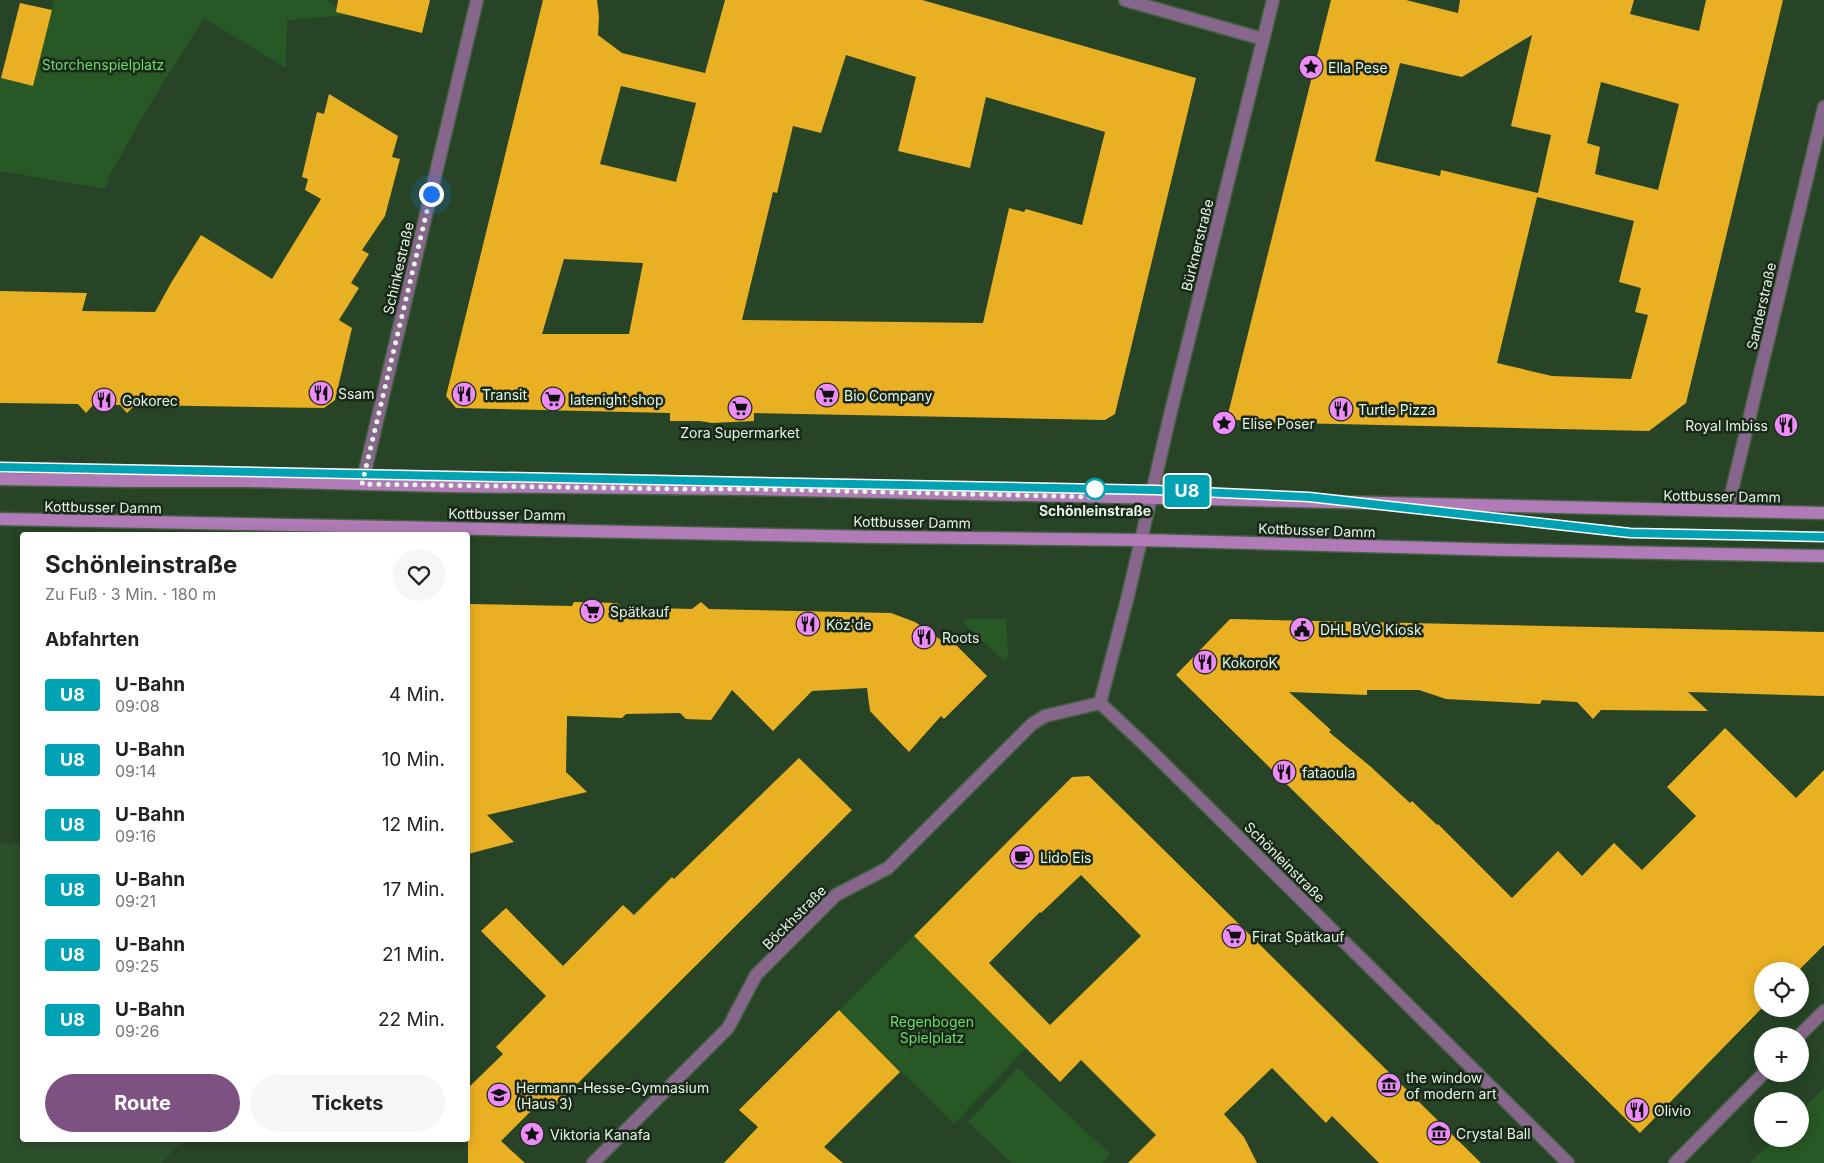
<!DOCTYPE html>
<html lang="de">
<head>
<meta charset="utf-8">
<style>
  body { margin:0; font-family:Inter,sans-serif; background:#f6f6f6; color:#222; height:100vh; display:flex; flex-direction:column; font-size:19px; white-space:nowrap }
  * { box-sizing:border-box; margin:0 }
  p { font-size:16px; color:#767676 }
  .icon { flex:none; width:28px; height:28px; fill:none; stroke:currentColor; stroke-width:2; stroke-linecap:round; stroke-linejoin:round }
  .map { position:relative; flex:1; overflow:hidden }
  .sheet { position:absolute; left:20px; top:532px; width:450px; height:610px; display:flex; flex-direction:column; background:#fff; border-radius:5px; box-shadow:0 2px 12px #0003 }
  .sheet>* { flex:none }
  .badge { padding:0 10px; border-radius:4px; font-size:18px; line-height:32px }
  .controls { position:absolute; left:1754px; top:962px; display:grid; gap:10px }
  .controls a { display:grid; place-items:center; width:55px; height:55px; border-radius:50%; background:#fff; box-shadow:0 2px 12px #0003; font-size:25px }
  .you { position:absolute; width:25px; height:25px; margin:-12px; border:4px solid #fff; border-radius:50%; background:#1a73e8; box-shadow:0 0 0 8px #1a73e833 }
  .map>.badge { position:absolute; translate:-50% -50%; box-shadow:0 0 0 2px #fff }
  h2 { padding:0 25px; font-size:19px; line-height:45px }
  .round { display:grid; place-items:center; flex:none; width:52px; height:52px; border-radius:26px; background:#f6f6f6 }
  .headline { display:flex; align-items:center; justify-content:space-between; height:85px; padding:0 25px }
  h1 { font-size:24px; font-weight:700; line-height:38px }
  .cta { display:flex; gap:10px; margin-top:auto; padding:10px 25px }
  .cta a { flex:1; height:58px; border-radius:30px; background:#7d5283; color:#fff; font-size:20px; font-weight:700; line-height:58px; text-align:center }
  .cta a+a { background:#f6f6f6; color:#222 }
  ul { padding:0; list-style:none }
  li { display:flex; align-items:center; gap:15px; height:65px; padding:0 25px }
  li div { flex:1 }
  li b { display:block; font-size:19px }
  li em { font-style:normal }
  li .badge { min-width:55px; font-weight:700; text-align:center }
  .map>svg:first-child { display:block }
  .built { fill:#2c4f2b }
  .green { fill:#285826 }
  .building { fill:#eab024; fill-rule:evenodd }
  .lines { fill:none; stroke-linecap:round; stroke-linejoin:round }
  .street-casing { stroke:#456144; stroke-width:15 }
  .secondary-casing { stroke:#456144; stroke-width:15 }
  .street { stroke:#87668b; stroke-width:12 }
  .secondary { stroke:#b07bb6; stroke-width:12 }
  .line-casing { stroke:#fff; stroke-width:11 }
  .line { stroke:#00a3b4; stroke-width:8 }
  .walk { stroke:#e4f6e3; stroke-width:5; stroke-dasharray:0 9 }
  .stop-dot { fill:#fff; stroke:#00a3b4; stroke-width:2.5 }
  .labels { text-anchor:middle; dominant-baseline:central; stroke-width:5; stroke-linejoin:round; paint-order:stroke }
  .park-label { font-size:14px; fill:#6ddd6b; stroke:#1a2819 }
  .poi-label { font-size:14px; fill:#e4f6e3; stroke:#1a2819; text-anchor:start }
  .street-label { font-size:14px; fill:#e4f6e3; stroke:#1a2819 }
  .stop-label { font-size:14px; font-weight:bold; fill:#e4f6e3; stroke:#1a2819 }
</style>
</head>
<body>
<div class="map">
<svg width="1824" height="1163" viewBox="0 0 1824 1163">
  <rect width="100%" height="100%" fill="#274526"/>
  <path class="built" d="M0 843 22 844V1140H184L161 1163H0Z"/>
  <path class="green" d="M54 0H327L347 15 287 20 286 68 204 18 153 99 108 178 106 189 0 171V78L33 86Z
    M966 619H1006L1008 656 1004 661 963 622Z
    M914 936 1026 1048 954 1124 839 1010Z
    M1018 1068 1110 1154 1102 1163H1012L968 1122Z
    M1824 1088V1163H1750L1774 1139H1800V1112Z"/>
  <path class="building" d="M338 0H430L422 33 336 12Z
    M543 0H597L599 17 598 35 622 53 705 73 725 0H922L1196 78 1115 414 1105 420 754 413V421L712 423 700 421H670V413L456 408 446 396ZM846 55 916 77 898 151 970 168 986 97 1105 132 1082 225 1026 209 1024 212 1009 208 983 323 742 320 773 192 777 193 793 126 821 133ZM621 86 696 103 676 182 600 164ZM564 259 643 263 629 334H542Z
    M1331 0H1406L1458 13 1460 0H1634L1630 14 1699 31 1706 0H1783L1686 403 1649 431 1249 422 1227 418ZM1532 35 1511 126 1551 135 1538 193 1441 170 1440 176 1375 161 1400 63 1462 77ZM1601 82 1679 104 1658 190 1595 174 1600 147 1587 143ZM1537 197 1634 221 1619 282 1641 288 1635 312 1648 315 1631 379 1552 376 1497 363Z
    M20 3 52 10 33 86 1 78Z
    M329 94 398 136 392 157 400 159 385 216 362 250 369 254 351 283 359 288 339 320 352 328 335 400 324 408 135 405 127 413 120 405H93L86 413 78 404 0 403V291L87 293 82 311 155 312 171 283 201 235 272 279 321 199 305 190 308 179 302 177 317 112 324 114Z
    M574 602 617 603 621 607 692 609 701 602 709 609 891 613 915 622 941 640 946 635 987 676 944 719 941 716 909 752 870 711 867 688 812 691 773 731 732 690 711 720 686 719 680 713 626 714 622 718 567 716 566 772 587 792 487 815 514 842 468 854V604L572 606Z
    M1230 619 1824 632V696L1688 692 1708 711 1601 710 1593 719 1577 702 1542 700 1540 704 1446 699 1419 690H1367V695L1289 692 1331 730 1329 732 1371 767 1410 803 1412 801 1437 825 1438 824 1512 898 1558 851 1582 876 1614 843 1642 870 1696 816 1667 787 1725 728 1796 798 1824 770V945L1798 971H1762V1008L1640 1133 1176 675Z
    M799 758 852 810 555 1106 545 1097 501 1141 525 1163H468V1088L503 1054 496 1047 546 996 481 931 506 908 563 966 623 905 634 915 672 877 674 879Z
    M1089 776 1416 1099 1481 1163H1379L1332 1116 1326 1123 1272 1068 1224 1114 1244 1137 1257 1163H1128L1156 1135 1081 1060 1060 1082 914 936 1072 777ZM1081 875 1141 936 1050 1025 989 963 1040 912 1041 913Z
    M839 1010 900 1072 824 1147 843 1163H724L758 1127 739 1110Z"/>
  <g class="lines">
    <g class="street-casing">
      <path id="street" d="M1125 0 1263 39
        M362 484 477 0
        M1727 511 1824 107
        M1100 703 1127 600 1171 411 1273 0
        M1100 703 1149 749 1568 1163
        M1799 1036 1824 1011
        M593 1163 728 1028 756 975 836 895 888 868 1032 724 1045 716 1100 703
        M1675 1163 1763 1074"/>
    </g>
    <g class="secondary-casing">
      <path id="secondary" d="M0 479 136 481H250L445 486 755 489 1824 513
        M0 519 877 537 1141 540 1508 550 1824 556"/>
    </g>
    <use href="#street" class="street"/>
    <use href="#secondary" class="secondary"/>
  </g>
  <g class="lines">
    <g class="line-casing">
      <path id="line" d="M0 467 1156 490 1309 497 1630 533 1824 537"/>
    </g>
    <use href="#line" class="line"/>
    <path class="walk" d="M431 194 362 484 678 489H755L1094 497 1095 489"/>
  </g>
  <defs>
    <g id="sight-disc" transform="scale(1.25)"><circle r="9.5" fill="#ed8cf9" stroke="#1a2819"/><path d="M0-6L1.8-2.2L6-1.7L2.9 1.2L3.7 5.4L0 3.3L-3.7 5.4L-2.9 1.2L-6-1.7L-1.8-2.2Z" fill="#111"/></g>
    <g id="restaurant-disc" transform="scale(1.25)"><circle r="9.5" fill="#ed8cf9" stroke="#1a2819"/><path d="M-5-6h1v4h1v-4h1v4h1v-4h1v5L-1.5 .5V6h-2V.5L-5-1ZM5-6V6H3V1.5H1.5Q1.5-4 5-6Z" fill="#111"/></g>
    <g id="supermarket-disc" transform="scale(1.25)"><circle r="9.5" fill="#ed8cf9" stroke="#1a2819"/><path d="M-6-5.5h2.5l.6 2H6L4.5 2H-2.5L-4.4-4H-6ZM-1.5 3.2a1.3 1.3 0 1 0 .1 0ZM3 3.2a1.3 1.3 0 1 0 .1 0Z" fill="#111"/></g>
    <g id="civic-disc" transform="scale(1.25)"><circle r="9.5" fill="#ed8cf9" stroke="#1a2819"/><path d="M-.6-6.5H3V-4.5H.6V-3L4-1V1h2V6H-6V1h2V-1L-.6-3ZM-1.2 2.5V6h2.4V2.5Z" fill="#111"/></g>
    <g id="cafe-disc" transform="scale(1.25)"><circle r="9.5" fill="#ed8cf9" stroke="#1a2819"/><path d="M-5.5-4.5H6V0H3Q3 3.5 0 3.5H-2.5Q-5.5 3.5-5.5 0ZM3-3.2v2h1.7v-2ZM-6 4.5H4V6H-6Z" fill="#111"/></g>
    <g id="museum-disc" transform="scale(1.25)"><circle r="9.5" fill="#ed8cf9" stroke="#1a2819"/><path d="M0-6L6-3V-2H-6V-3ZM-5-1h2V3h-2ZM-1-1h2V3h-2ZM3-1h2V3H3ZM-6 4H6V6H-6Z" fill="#111"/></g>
    <g id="school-disc" transform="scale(1.25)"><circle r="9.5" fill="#ed8cf9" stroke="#1a2819"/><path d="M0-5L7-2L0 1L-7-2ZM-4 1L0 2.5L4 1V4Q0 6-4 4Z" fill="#111"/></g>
  </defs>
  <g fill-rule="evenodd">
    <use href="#sight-disc" x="1311" y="67"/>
    <use href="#restaurant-disc" x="321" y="393"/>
    <use href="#restaurant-disc" x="464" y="394"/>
    <use href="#supermarket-disc" x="827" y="395"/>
    <use href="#supermarket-disc" x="553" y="399"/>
    <use href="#restaurant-disc" x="104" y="400"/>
    <use href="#supermarket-disc" x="740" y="408"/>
    <use href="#restaurant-disc" x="1341" y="409"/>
    <use href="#sight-disc" x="1224" y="423"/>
    <use href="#restaurant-disc" x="1786" y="425"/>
    <use href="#supermarket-disc" x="592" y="611"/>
    <use href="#restaurant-disc" x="808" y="624"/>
    <use href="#civic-disc" x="1302" y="629"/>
    <use href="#restaurant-disc" x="924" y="637"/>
    <use href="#restaurant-disc" x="1205" y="662"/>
    <use href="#restaurant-disc" x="1284" y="772"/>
    <use href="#cafe-disc" x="1022" y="857"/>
    <use href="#supermarket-disc" x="1234" y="936"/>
    <use href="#museum-disc" x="1389" y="1085"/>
    <use href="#school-disc" x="499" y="1095"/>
    <use href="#restaurant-disc" x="1637" y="1110"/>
    <use href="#museum-disc" x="1439" y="1133"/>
    <use href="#sight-disc" x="532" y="1134"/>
  </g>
  <circle class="stop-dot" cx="1095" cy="489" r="10"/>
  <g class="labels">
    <g class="park-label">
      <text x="103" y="64">Storchenspielplatz</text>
      <text x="932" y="1021">Regenbogen<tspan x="932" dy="16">Spielplatz</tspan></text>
    </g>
    <g class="poi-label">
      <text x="1328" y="67">Ella Pese</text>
      <text x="338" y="393">Ssam</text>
      <text x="482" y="394">Transit</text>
      <text x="844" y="395">Bio Company</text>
      <text x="570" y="399">latenight shop</text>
      <text x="122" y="400">Gokorec</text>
      <text x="1358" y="409">Turtle Pizza</text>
      <text x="1242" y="423">Elise Poser</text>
      <text x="1768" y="425" text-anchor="end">Royal Imbiss</text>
      <text x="740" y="432" text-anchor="middle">Zora Supermarket</text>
      <text x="610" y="611">Spätkauf</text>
      <text x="826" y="624">Köz'de</text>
      <text x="1320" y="629">DHL BVG Kiosk</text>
      <text x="942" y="637">Roots</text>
      <text x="1222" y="662">KokoroK</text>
      <text x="1302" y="772">fataoula</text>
      <text x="1040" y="857">Lido Eis</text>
      <text x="1252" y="936">Firat Spätkauf</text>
      <text x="1406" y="1077">the window<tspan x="1406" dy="16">of modern art</tspan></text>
      <text x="516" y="1087">Hermann-Hesse-Gymnasium<tspan x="516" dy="16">(Haus 3)</tspan></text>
      <text x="1654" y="1110">Olivio</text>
      <text x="1456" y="1133">Crystal Ball</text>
      <text x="550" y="1134">Viktoria Kanafa</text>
    </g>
    <g class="street-label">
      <text transform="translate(1197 245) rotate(-76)">Bürknerstraße</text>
      <text transform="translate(398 268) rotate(-77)">Schinkestraße</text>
      <text transform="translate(1761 306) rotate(-77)">Sanderstraße</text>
      <text transform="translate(1722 496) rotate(1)">Kottbusser Damm</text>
      <text transform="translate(103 507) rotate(1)">Kottbusser Damm</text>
      <text transform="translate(507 514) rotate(1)">Kottbusser Damm</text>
      <text transform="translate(912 522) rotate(1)">Kottbusser Damm</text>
      <text transform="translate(1317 530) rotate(2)">Kottbusser Damm</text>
      <text transform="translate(1285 862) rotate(45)">Schönleinstraße</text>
      <text transform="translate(794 917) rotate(-45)">Böckhstraße</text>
    </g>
    <g class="stop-label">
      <text x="1095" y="510">Schönleinstraße</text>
    </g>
  </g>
</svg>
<div class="controls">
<a><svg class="icon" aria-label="locate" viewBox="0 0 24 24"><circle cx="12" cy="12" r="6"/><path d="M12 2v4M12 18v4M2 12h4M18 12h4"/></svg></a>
<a>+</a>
<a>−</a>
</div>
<div class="you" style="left:431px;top:194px"></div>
<b class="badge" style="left:1187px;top:491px;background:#00a3b4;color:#fff">U8</b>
<section class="sheet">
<div class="headline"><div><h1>Schönleinstraße</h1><p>Zu Fuß · 3 Min. · 180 m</p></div><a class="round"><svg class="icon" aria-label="heart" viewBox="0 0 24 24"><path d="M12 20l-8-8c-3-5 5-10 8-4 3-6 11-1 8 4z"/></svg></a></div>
<h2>Abfahrten</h2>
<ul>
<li><span class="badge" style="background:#00a3b4;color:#fff">U8</span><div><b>U-Bahn</b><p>09:08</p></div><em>4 Min.</em></li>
<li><span class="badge" style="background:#00a3b4;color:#fff">U8</span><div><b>U-Bahn</b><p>09:14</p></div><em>10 Min.</em></li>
<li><span class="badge" style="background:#00a3b4;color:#fff">U8</span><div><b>U-Bahn</b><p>09:16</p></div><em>12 Min.</em></li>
<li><span class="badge" style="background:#00a3b4;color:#fff">U8</span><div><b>U-Bahn</b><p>09:21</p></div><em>17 Min.</em></li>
<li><span class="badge" style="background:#00a3b4;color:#fff">U8</span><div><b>U-Bahn</b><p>09:25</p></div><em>21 Min.</em></li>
<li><span class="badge" style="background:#00a3b4;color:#fff">U8</span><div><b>U-Bahn</b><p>09:26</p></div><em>22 Min.</em></li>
</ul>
<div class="cta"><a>Route</a><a>Tickets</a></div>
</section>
</div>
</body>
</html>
